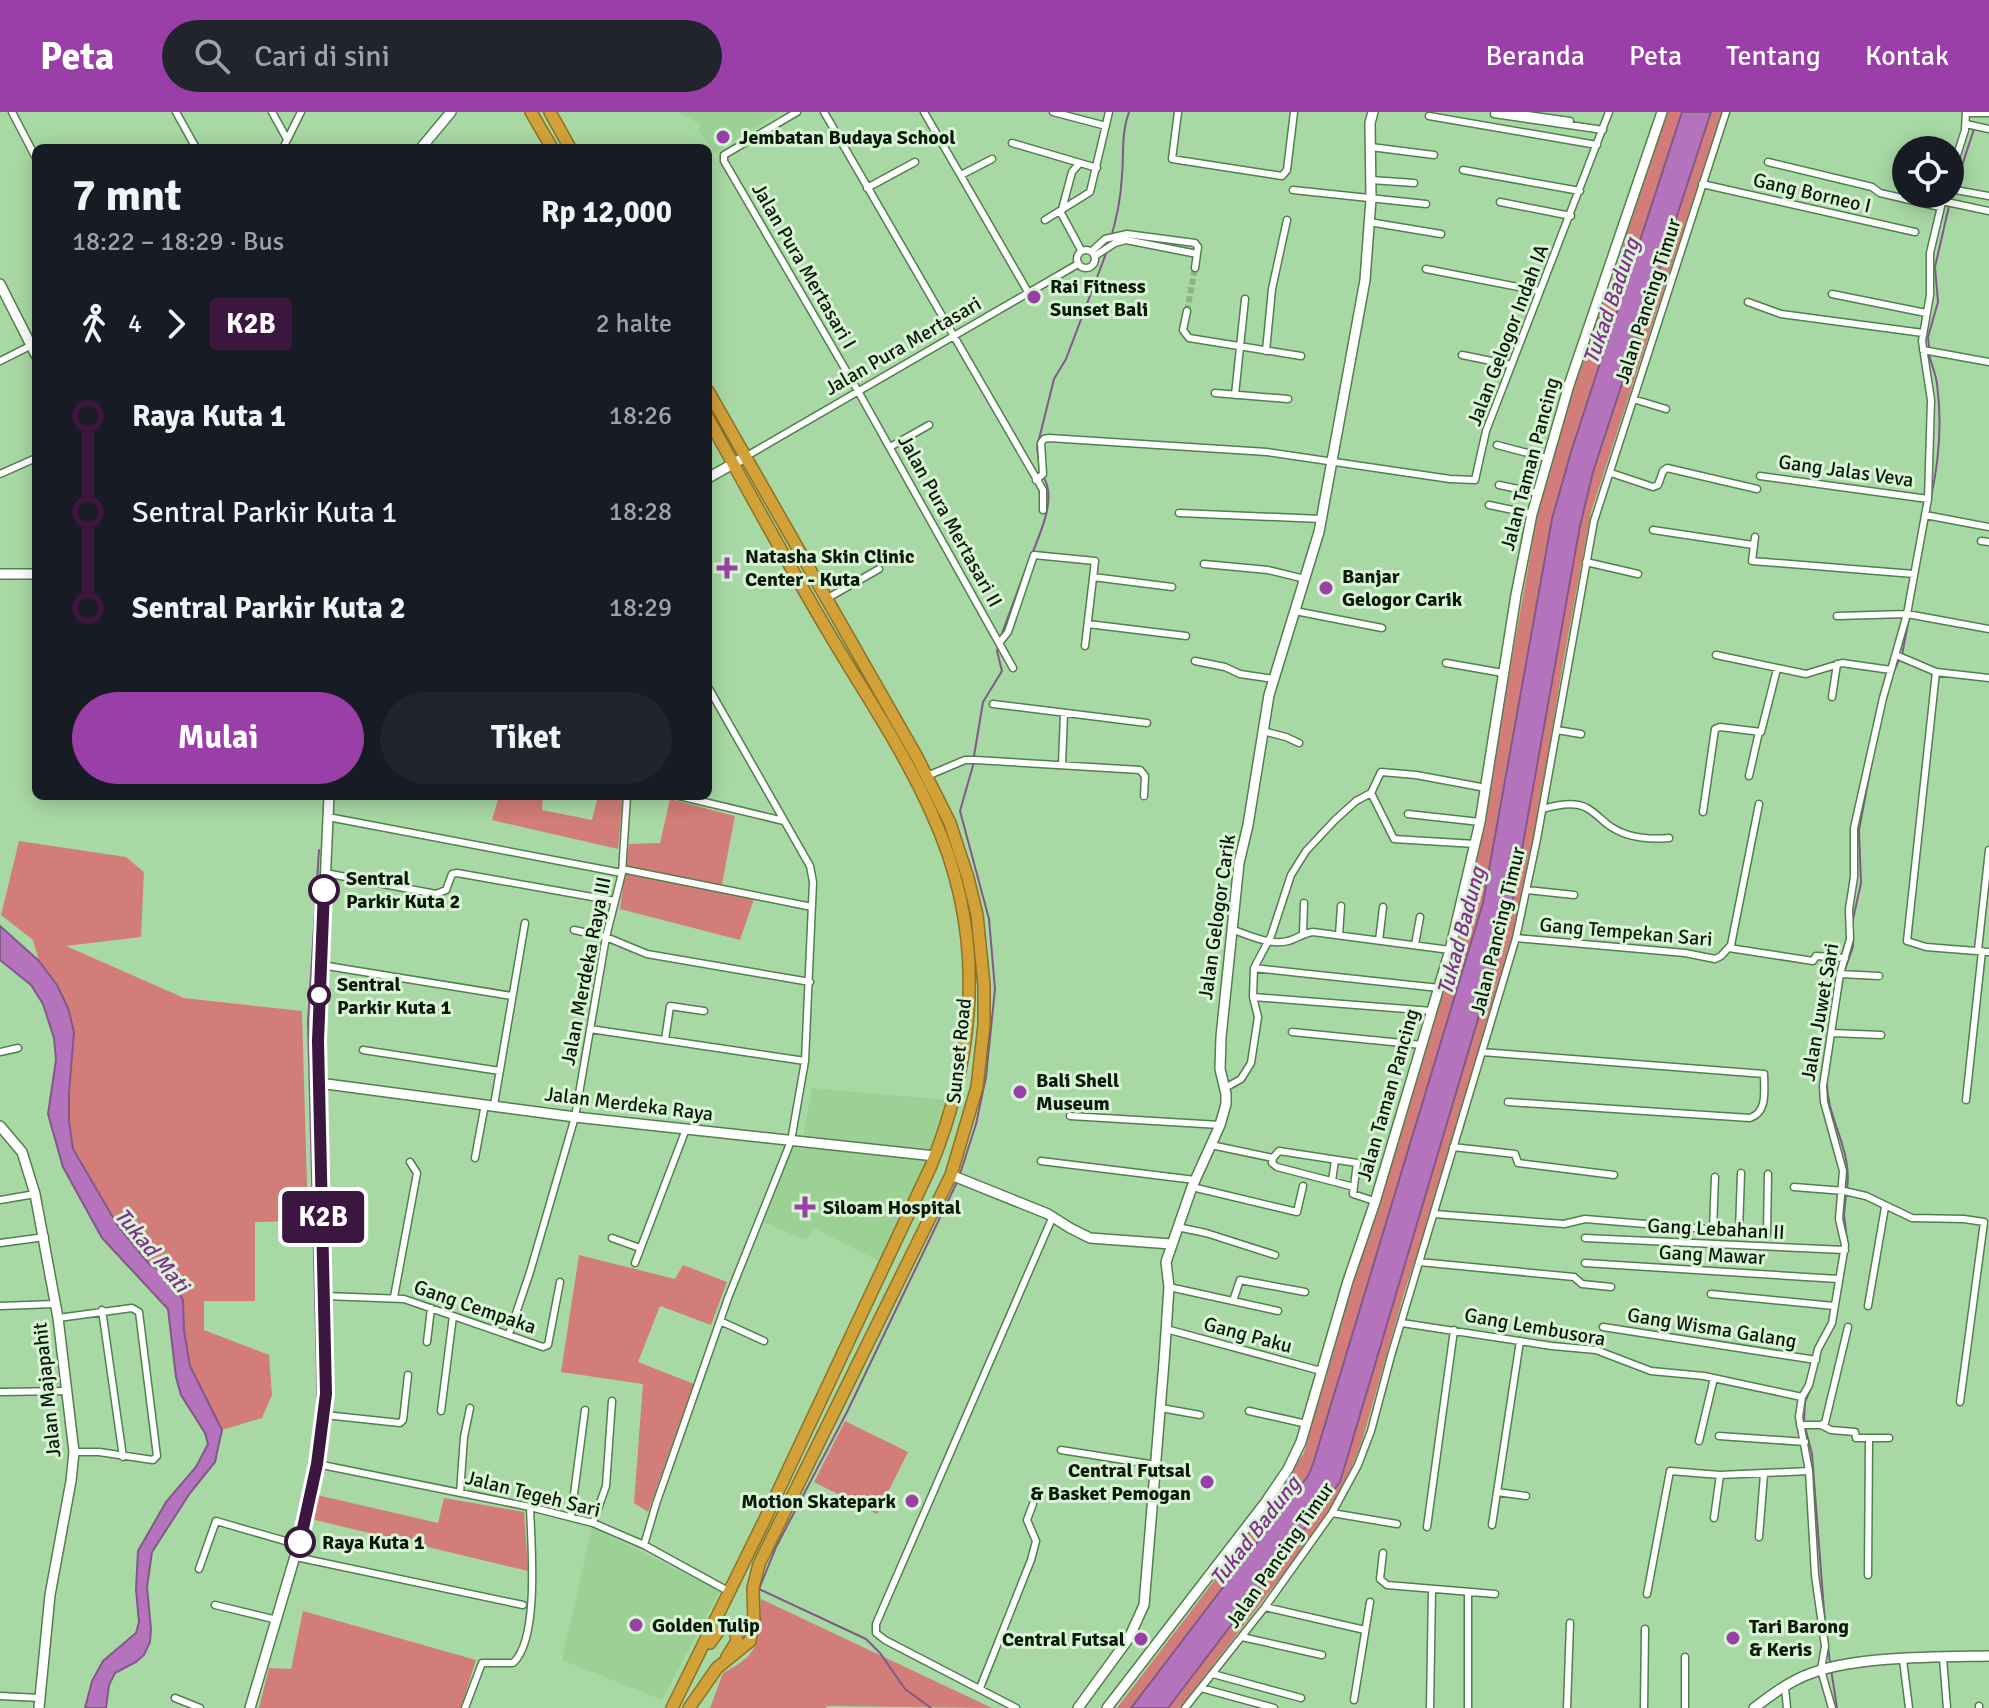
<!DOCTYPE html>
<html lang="id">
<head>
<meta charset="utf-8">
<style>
  body { margin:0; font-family:Signika,sans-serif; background:#20242c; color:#f1f3f6; height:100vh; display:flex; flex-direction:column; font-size:30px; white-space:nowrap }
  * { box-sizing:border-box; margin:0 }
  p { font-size:26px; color:#9ea1a6 }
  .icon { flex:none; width:44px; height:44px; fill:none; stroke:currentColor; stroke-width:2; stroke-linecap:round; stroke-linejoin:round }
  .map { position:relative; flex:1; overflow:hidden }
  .details { position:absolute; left:32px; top:32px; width:680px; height:656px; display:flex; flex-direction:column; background:#171b24; border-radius:12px; box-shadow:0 4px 20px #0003 }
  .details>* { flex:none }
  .badge { padding:0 16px; border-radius:6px; font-size:28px; line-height:52px }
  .tools { position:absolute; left:1892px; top:24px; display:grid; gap:16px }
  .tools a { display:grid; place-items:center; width:72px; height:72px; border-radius:50%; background:#171b24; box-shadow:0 4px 20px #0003; font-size:40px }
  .map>.badge { position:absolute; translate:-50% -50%; box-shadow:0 0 0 4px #fff }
  .legs { display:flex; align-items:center; gap:12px; height:88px; padding:0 40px; font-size:26px }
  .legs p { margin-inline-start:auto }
  .summary { display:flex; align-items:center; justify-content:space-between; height:136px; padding:0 40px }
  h1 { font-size:44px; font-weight:800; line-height:60px }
  .primary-button { display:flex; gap:16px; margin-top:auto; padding:16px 40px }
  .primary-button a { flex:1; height:92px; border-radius:48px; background:#9b3fa8; color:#fff; font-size:32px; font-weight:800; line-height:92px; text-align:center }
  .primary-button a+a { background:#20242c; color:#f1f3f6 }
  ul { padding:0 40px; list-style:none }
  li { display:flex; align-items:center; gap:28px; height:96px; font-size:30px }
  li i { display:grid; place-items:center; width:12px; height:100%; margin:0 10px; background:currentColor }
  li i::after { content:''; width:20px; height:20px; margin:-10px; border:6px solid; border-radius:50%; background:#171b24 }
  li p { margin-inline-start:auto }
  li:first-child i { background:linear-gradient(#0000 50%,currentColor 0) }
  li:last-child i { background:linear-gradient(currentColor 50%,#0000 0) }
  header { display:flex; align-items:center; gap:48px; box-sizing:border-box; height:112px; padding:0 40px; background:#9b3fa8; color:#fff }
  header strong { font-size:38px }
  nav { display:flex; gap:44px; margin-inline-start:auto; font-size:28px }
  .search { width:560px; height:72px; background:#20242c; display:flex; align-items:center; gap:20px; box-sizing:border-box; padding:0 28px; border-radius:44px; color:#9ea1a6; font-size:30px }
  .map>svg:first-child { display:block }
  .built { fill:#9bd195 }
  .green { fill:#d27d7a }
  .water { fill:#b573be; stroke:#815987; stroke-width:2 }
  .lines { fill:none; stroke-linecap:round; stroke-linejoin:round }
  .stream { stroke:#815987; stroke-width:2 }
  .street-tunnel { stroke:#88b385; stroke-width:6; stroke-dasharray:6 3; stroke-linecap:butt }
  .street-casing { stroke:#527f4e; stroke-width:9 }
  .secondary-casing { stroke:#527f4e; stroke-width:12 }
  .highway-casing { stroke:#8c7227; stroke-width:14 }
  .street { stroke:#fff; stroke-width:6 }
  .secondary { stroke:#fff; stroke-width:9 }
  .highway { stroke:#d2a138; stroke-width:11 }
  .line-1-casing { stroke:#fff; stroke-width:18 }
  .line-1 { stroke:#3b163f; stroke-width:12 }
  .poi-dot { fill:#9b3fa8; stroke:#daf3d7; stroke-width:3 }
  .stop-1-dot { fill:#fff; stroke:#3b163f; stroke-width:4 }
  .labels { text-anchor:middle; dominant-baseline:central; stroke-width:6; stroke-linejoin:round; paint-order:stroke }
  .poi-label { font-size:20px; font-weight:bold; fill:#091b08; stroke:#daf3d7; text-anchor:start }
  .street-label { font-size:20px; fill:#091b08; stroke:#daf3d7 }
  .stop-label { font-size:20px; font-weight:bold; fill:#091b08; stroke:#daf3d7; text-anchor:start }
  .water-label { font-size:22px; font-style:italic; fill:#802f8b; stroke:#daf3d7 }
</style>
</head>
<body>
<header>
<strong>Peta</strong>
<div class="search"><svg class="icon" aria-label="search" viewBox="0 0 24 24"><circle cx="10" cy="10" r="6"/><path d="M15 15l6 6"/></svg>Cari di sini</div>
<nav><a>Beranda</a><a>Peta</a><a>Tentang</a><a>Kontak</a></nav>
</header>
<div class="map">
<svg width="1989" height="1596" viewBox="0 0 1989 1596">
  <rect width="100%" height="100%" fill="#a8d9a4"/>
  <path class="built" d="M679 0H779L715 41 699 18 702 14Z
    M812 976 947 988 930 1038 803 1026Z
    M794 1035 932 1048 878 1149 813 1116 806 1128 761 1109Z
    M592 1415 720 1479 662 1588 562 1548Z"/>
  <path class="green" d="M1666 0H1682L1552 407 1483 791 1313 1352 1308 1364 1131 1596H1117L1217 1465 1304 1341 1327 1256 1468 796 1541 382 1584 243 1611 171Z
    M1711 0H1722L1591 400 1563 551 1532 741 1514 821 1424 1122 1405 1178 1362 1329 1343 1378 1304 1435 1180 1596H1168L1340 1370 1512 793 1580 414 1593 360Z
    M499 684H543L542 698 592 708 598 684H623L618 737 492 708Z
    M670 687 735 704 721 777 755 784 740 828 620 797 629 732 660 731Z
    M19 729 126 745 144 760 141 825 66 834 184 886 302 899 308 1109 255 1110V1189H204V1218L269 1243 272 1283 262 1306 222 1318 190 1254 184 1219 183 1188 169 1164 149 1152 118 1114 73 1037 69 1009V981L74 920 57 873 39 849 33 828 1 803Z
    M579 1143 675 1167 683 1153 727 1170 711 1213 660 1194 638 1250 694 1272 648 1400 634 1391 643 1272 561 1260Z
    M845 1309 908 1340 877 1402 814 1370Z
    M317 1383 438 1411 444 1386 524 1400 528 1459 311 1407Z
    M761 1487 992 1596 827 1594 826 1596H710L723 1561C763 1541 758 1528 761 1487Z
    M303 1499 476 1548 461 1596H259L269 1556 291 1557Z"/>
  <path class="water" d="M1682 0H1711L1593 360 1580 414 1512 793 1340 1370 1168 1596H1131L1308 1364 1313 1352 1483 791 1552 407 1571 340Z
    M0 814 39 849 57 873 68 896 74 920 69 981V1009L73 1037 118 1114 149 1152 169 1164 183 1188 184 1219 190 1254 222 1318 215 1350 190 1381 152 1440 147 1475 151 1517 150 1530 144 1543 136 1550 115 1561 109 1573 106 1596H85L92 1569 103 1549 136 1521 139 1510 136 1478 138 1439 166 1390 196 1355 208 1332 205 1321 181 1283 176 1265 168 1197 102 1126 63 1055 48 1002 56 948 54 926 43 892 31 873 0 848Z"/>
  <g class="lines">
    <path class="stream" d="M1955 75 1974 17
      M1109 132C1116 110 1121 87 1122 63 1124 41 1121 21 1129 0
      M1929 235 1928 225 1938 190 1935 155 1952 81
      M1929 242C1931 252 1936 262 1937 272 1942 309 1939 349 1931 385
      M1040 358 1037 335 1054 267 1066 247 1107 139
      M1032 442C1041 419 1057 386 1043 364
      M1001 524 1028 451
      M1902 543 1909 506
      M1893 561 1899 548
      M974 644 983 590 1002 559 997 539 998 534
      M1839 889 1843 863 1853 835V807L1861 771 1859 718 1873 644
      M1827 967C1825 1005 1853 1036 1847 1077
      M960 1062 976 1012 986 965 995 877 989 807 960 699 974 650
      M1846 1083 1844 1103 1847 1128
      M318 1297 308 909 319 738
      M1804 1309 1805 1290 1811 1276
      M1805 1315 1812 1342 1825 1511
      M1828 1534 1830 1551
      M1831 1557 1837 1596
      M931 1596 905 1577 880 1541 866 1527 759 1477 776 1435 847 1300 958 1068"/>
    <path class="street-tunnel" d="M1187 199 1195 156"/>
    <g class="street-casing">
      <path id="street" d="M12 0 36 46
        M176 0 196 36
        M272 0 287 27
        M797 0 724 43V49L858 279 1013 556
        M824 0 1043 378V398
        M924 0 1028 180
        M1053 0 1106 14
        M1178 0 1172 47 1282 64 1287 58 1294 0
        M1506 0 1570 9
        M1966 1H1989
        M1494 2 1603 18
        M1429 4 1597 33
        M1966 12 1989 17
        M1012 31 1097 56
        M1371 35 1434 43
        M283 36 301 0
        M1768 50 1872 75 1880 81 1940 95
        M1079 52 1072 60 1061 101 1081 138
        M1463 58 1580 79
        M961 63 992 47
        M1950 65 1965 18 1966 0
        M1371 68 1414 71
        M1702 72 1915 120
        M867 76 915 50
        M1950 77 1989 84
        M1293 78 1426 92
        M1942 89 1989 99
        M1500 90 1571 104
        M1045 108 1090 80 1109 0
        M1369 110 1441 122
        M1077 147a9 9 0 1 1 18 0a9 9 0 1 1-18 0Z
        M1092 139 1105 127 1127 122 1195 131 1198 135 1195 156
        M1095 144 1115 131 1126 128 1197 142
        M1426 157 1539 179
        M1832 182 1926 201
        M1748 190 1781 202 1923 221
        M1187 199 1183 218 1189 226 1301 244
        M1923 238 1989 250
        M1266 239 1272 177 1287 108
        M1462 243 1511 253
        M0 249 36 231
        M1215 281 1288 287
        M1235 283 1245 187
        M1633 287 1666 297
        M1497 333 1547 346
        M890 335 929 313
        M745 345 1078 152
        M1611 361 1653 375 1658 373 1663 359 1667 356 1757 377
        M0 362 36 346
        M1760 364 1928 387
        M1036 368 1043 362 1041 331 1044 327 1049 326 1267 340 1450 367 1475 368 1486 319 1609 0
        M1499 373 1537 381
        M1489 393 1532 402
        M1179 401 1321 407
        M1925 403 1989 415
        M1653 418 1753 433
        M1755 425 1752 449 1914 462
        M1981 429 1989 430
        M1586 450 1638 462
        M1204 452 1268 458 1305 467
        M1093 465 1172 475
        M826 487 879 457
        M1295 499 1382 516
        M1837 504 1907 502 1989 517
        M1088 512 1186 524
        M1000 530 1008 520 1034 443 1095 449 1085 534
        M1716 543 1806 562 1842 551 1891 558
        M1896 543 1936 560 1989 566
        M1195 549 1225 555 1240 562 1274 567
        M1446 551 1503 561
        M1936 560 1907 829 1926 835 1989 840
        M1832 585 1837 552
        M993 592 1147 611
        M1557 618 1581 622
        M1263 619 1286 625 1299 631
        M1062 652 1064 602
        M927 664 965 648H975L1140 658 1145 664 1144 684
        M1749 664 1759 620
        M1371 681 1394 727 1475 732
        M679 684 784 709
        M1543 697C1556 693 1574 689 1587 696 1594 700 1601 707 1607 712 1625 726 1647 728 1669 726
        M1703 700 1715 617 1720 615 1761 620 1777 557
        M1408 702 1480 710
        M328 705 622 761
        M622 757 812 795
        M325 761 436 782 446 778 452 762 457 761 615 789
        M1527 778 1574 783
        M1231 817C1248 823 1271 834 1288 829 1297 827 1303 821 1313 820L1450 838
        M574 818 606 825 647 842 810 870
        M1303 822 1304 791
        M1339 823 1341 794
        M1516 826 1685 841 1715 847 1721 844 1731 833 1759 692
        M1379 829 1383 795
        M1415 833 1420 805
        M1729 836 1813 849 1816 844 1845 846
        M1978 838 1989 738
        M321 853 512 884
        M1254 856 1439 876
        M1840 862 1879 864
        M1253 885 1432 899
        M590 917 805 949
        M1292 920 1422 933
        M1832 921 1881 923
        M665 928 670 894 704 899
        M363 938 500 959
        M0 940 18 936
        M1482 940 1764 962C1764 978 1768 1000 1750 1006L1508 990
        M1225 976 1241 967 1251 951 1258 905 1253 885 1254 856 1271 824 1291 763 1306 739 1335 708 1356 689 1371 681 1381 660 1416 663 1486 676
        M1966 988 1982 839
        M494 993 525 811
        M1070 1004 1220 1013
        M1211 1033 1273 1046 1279 1039 1357 1051 1353 1082 1371 1088
        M1453 1035 1515 1042 1518 1051 1614 1063
        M475 1046 485 992
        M1273 1046 1272 1051 1277 1055 1354 1075
        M1041 1049 1195 1068
        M1332 1069 1335 1048
        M1192 1075 1297 1100 1303 1074
        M1794 1075 1844 1079 1866 1084 1912 1106 1964 1107 1984 1110 1960 1290
        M0 1088 35 1082
        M1434 1102 1564 1112 1585 1107 1767 1122 1768 1062
        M1177 1115 1206 1121 1275 1143
        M1713 1117 1715 1065
        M1739 1119 1741 1061
        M612 1126 640 1136
        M1585 1126 1845 1138
        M0 1131 45 1125
        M1419 1150 1574 1165 1582 1172 1611 1175
        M635 1151 686 1017
        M1585 1151 1838 1167
        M1169 1175 1278 1199
        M1711 1182 1834 1194
        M325 1184 404 1187 543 1235 548 1233 560 1170
        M394 1185 417 1061 410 1050
        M1233 1189 1240 1168 1305 1180
        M0 1194 55 1192
        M1868 1194 1885 1095
        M102 1198 123 1345
        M58 1206 132 1196 139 1200 157 1344 153 1348 99 1340H74
        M720 1209 764 1229
        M1402 1211 1552 1234 1596 1238 1651 1259 1704 1264 1802 1285
        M1603 1215 1816 1248
        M1166 1217 1321 1259
        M509 1222 530 1160 575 1005 606 825 622 761 627 684
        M427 1230 431 1196
        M0 1280 67 1279
        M1161 1296 1200 1303
        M441 1299 453 1204
        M1249 1299 1307 1312
        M325 1303 400 1311 403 1308 408 1263
        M1800 1313H1821L1825 1311 1848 1215
        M1821 1313 1831 1318 1855 1320 1856 1326H1889
        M1719 1324 1805 1330
        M1699 1329 1714 1266
        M1061 1338 1156 1353
        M317 1352 530 1395 593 1411 644 1433 728 1479
        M1497 1380 1526 1384
        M460 1381 464 1325 470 1296
        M1332 1401 1397 1412
        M571 1405 585 1298
        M1714 1406 1720 1363
        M593 1411 606 1374 612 1289
        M1492 1413 1520 1229
        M1427 1415 1454 1218
        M1759 1425 1764 1362
        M644 1433 656 1392 728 1186 791 1029 805 949 813 770 810 754 708 575
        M1383 1441 1380 1467 1387 1473 1495 1482
        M296 1445 523 1493
        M199 1457 216 1409 299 1433
        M1868 1463 1869 1327
        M1647 1482 1670 1359 1720 1363 1809 1359
        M215 1493 277 1508
        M1265 1495 1365 1518
        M1242 1525 1322 1543
        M1685 1545V1596
        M1943 1546 1947 1596
        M1903 1548 1909 1596
        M1213 1562 1301 1586
        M980 1576 1031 1448 1036 1429 1027 1408 1033 1392
        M1201 1576 1274 1596
        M1785 1576 1787 1596
        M0 1584 40 1586
        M175 1586 200 1596
        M1354 1588 1370 1490
        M1979 1594V1596
        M465 1596 482 1551H513C540 1527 531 1430 530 1395
        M1016 1596 885 1528 876 1521V1512L1053 1104
        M1185 1596 1265 1495 1332 1401 1358 1353 1371 1319 1391 1244 1516 826 1537 727 1594 409 1726 0
        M1430 1596 1432 1477
        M1468 1596V1480
        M1567 1596 1570 1511
        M1644 1596 1645 1517
        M1832 1596 1821 1558 1825 1534 1815 1463 1809 1359 1799 1305 1802 1285 1809 1273 1818 1237 1832 1211 1845 1133 1839 1107 1843 1059 1824 990 1823 974 1840 862 1850 827 1849 797 1854 765V716L1883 586 1907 502 1928 387 1931 288 1922 229 1930 183V141L1944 82"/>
    </g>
    <g class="secondary-casing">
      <path id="secondary" d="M421 36 451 0
        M0 172 36 243
        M708 366 745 345
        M0 462H36
        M319 971 575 1005 935 1044
        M0 1014 22 1040 35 1082 58 1206 74 1340 71 1369 50 1483 39 1596
        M951 1063 1048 1102 1070 1116 1090 1126 1171 1132
        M250 1596 304 1414 325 1303 326 1217 318 929 329 684
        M1078 1596 1129 1526 1144 1493 1164 1250 1169 1175 1166 1150 1192 1075 1220 1013 1226 992V982L1220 957 1221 925 1239 751 1248 713 1269 583 1319 420 1365 168 1371 87 1370 11 1373 0
        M1107 1596 1265 1391 1288 1357 1301 1330 1348 1169 1375 1090 1450 838 1480 710 1516 483 1532 402 1569 273 1662 0
        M1754 1596C1771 1583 1791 1568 1812 1561 1857 1544 1939 1545 1989 1544"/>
    </g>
    <g class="highway-casing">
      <path id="highway" d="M531 0 552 36
        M550 0 570 36
        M710 1531 722 1514 728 1513 735 1516 737 1529 727 1545
        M672 1596 765 1407 931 1054C978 937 986 819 932 702 904 639 865 582 830 523 788 452 748 379 708 306
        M689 1596 717 1556 750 1529 754 1511 753 1476 759 1452 951 1063 977 975 984 913V873L977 803 968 766 950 711 917 645 708 279"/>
    </g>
    <use href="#street" class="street"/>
    <use href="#secondary" class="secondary"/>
    <use href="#highway" class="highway"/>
  </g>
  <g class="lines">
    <g class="line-1-casing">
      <path id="line-1" d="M300 1430 317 1352 326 1282 318 929 324 778"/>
    </g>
    <use href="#line-1" class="line-1"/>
  </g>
  <g class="poi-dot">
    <circle cx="723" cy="25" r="8"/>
    <circle cx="1034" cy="185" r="8"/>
    <path d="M723 444h8v8h8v8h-8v8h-8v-8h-8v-8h8z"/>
    <circle cx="1326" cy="476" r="8"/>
    <circle cx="1020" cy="980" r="8"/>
    <path d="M801 1083h8v8h8v8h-8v8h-8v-8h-8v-8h8z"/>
    <circle cx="1207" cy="1370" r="8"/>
    <circle cx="912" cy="1389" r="8"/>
    <circle cx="636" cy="1513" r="8"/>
    <circle cx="1733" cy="1526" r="8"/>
    <circle cx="1141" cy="1527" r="8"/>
  </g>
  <g class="stop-1-dot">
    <circle cx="324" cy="778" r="14"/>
    <circle cx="319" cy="883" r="10"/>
    <circle cx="300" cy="1430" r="14"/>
  </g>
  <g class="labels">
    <g class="poi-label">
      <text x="739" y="25">Jembatan Budaya School</text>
      <text x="1050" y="174">Rai Fitness<tspan x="1050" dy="23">Sunset Bali</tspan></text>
      <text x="745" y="444">Natasha Skin Clinic<tspan x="745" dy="23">Center - Kuta</tspan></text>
      <text x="1342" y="464">Banjar<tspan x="1342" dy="23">Gelogor Carik</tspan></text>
      <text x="1036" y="968">Bali Shell<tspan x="1036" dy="23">Museum</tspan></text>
      <text x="823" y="1095">Siloam Hospital</text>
      <text x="1191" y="1358" text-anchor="end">Central Futsal<tspan x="1191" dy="23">&amp; Basket Pemogan</tspan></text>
      <text x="896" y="1389" text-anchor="end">Motion Skatepark</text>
      <text x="652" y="1513">Golden Tulip</text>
      <text x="1749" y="1514">Tari Barong<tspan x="1749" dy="23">&amp; Keris</tspan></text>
      <text x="1125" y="1527" text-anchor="end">Central Futsal</text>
    </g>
    <g class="street-label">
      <text transform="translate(1812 81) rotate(13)">Gang Borneo I</text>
      <text transform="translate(804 154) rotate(60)">Jalan Pura Mertasari I</text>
      <text transform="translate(1648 189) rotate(-72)">Jalan Pancing Timur</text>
      <text transform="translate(1508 223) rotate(-69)">Jalan Gelogor Indah IA</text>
      <text transform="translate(903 234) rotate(-30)">Jalan Pura Mertasari</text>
      <text transform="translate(1530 352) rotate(-75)">Jalan Taman Pancing</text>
      <text transform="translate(1846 359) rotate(8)">Gang Jalas Veva</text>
      <text transform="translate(950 409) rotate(61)">Jalan Pura Mertasari II</text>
      <text transform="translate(1217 805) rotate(-82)">Jalan Gelogor Carik</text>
      <text transform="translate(1498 819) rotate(-76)">Jalan Pancing Timur</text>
      <text transform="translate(1626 820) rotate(5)">Gang Tempekan Sari</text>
      <text transform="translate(586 859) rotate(-79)">Jalan Merdeka Raya III</text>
      <text transform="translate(1820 900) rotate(-80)">Jalan Juwet Sari</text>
      <text transform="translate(959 939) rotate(-84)">Sunset Road</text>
      <text transform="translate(1388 983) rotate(-74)">Jalan Taman Pancing</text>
      <text transform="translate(629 992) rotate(7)">Jalan Merdeka Raya</text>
      <text transform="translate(1716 1117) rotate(3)">Gang Lebahan II</text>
      <text transform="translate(1712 1143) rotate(3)">Gang Mawar</text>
      <text transform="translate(475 1195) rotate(19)">Gang Cempaka</text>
      <text transform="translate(1535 1215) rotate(10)">Gang Lembusora</text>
      <text transform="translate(1712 1216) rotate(9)">Gang Wisma Galang</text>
      <text transform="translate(1248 1223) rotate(15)">Gang Paku</text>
      <text transform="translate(47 1278) rotate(-96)">Jalan Majapahit</text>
      <text transform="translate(533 1382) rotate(14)">Jalan Tegeh Sari</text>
      <text transform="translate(1280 1443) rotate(-55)">Jalan Pancing Timur</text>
    </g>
    <g class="stop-label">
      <text x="346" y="766">Sentral<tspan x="346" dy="23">Parkir Kuta 2</tspan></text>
      <text x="337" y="872">Sentral<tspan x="337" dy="23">Parkir Kuta 1</tspan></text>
      <text x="322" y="1430">Raya Kuta 1</text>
    </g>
    <g class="water-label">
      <text transform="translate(1611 189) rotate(-71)">Tukad Badung</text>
      <text transform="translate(1461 819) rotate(-75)">Tukad Badung</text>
      <text transform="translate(152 1138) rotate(50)">Tukad Mati</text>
      <text transform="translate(1255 1419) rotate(-52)">Tukad Badung</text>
    </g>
  </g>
</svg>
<div class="tools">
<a><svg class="icon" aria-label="locate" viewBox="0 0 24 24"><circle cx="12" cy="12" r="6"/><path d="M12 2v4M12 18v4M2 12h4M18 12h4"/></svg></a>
</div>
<b class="badge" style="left:323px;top:1105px;background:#3b163f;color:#fff">K2B</b>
<section class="details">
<div class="summary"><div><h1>7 mnt</h1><p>18:22 – 18:29 · Bus</p></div><b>Rp 12,000</b></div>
<div class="legs"><svg class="icon" aria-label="walk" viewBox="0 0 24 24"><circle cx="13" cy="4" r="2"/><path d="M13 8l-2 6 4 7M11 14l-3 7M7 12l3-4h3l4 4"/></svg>4<svg class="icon" aria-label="forward" viewBox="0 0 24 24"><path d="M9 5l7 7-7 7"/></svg><b class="badge" style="background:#3b163f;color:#fff">K2B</b><p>2 halte</p></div>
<ul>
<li><i style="color:#3b163f"></i><b>Raya Kuta 1</b><p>18:26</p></li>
<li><i style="color:#3b163f"></i><span>Sentral Parkir Kuta 1</span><p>18:28</p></li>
<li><i style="color:#3b163f"></i><b>Sentral Parkir Kuta 2</b><p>18:29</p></li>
</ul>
<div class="primary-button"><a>Mulai</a><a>Tiket</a></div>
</section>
</div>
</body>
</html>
